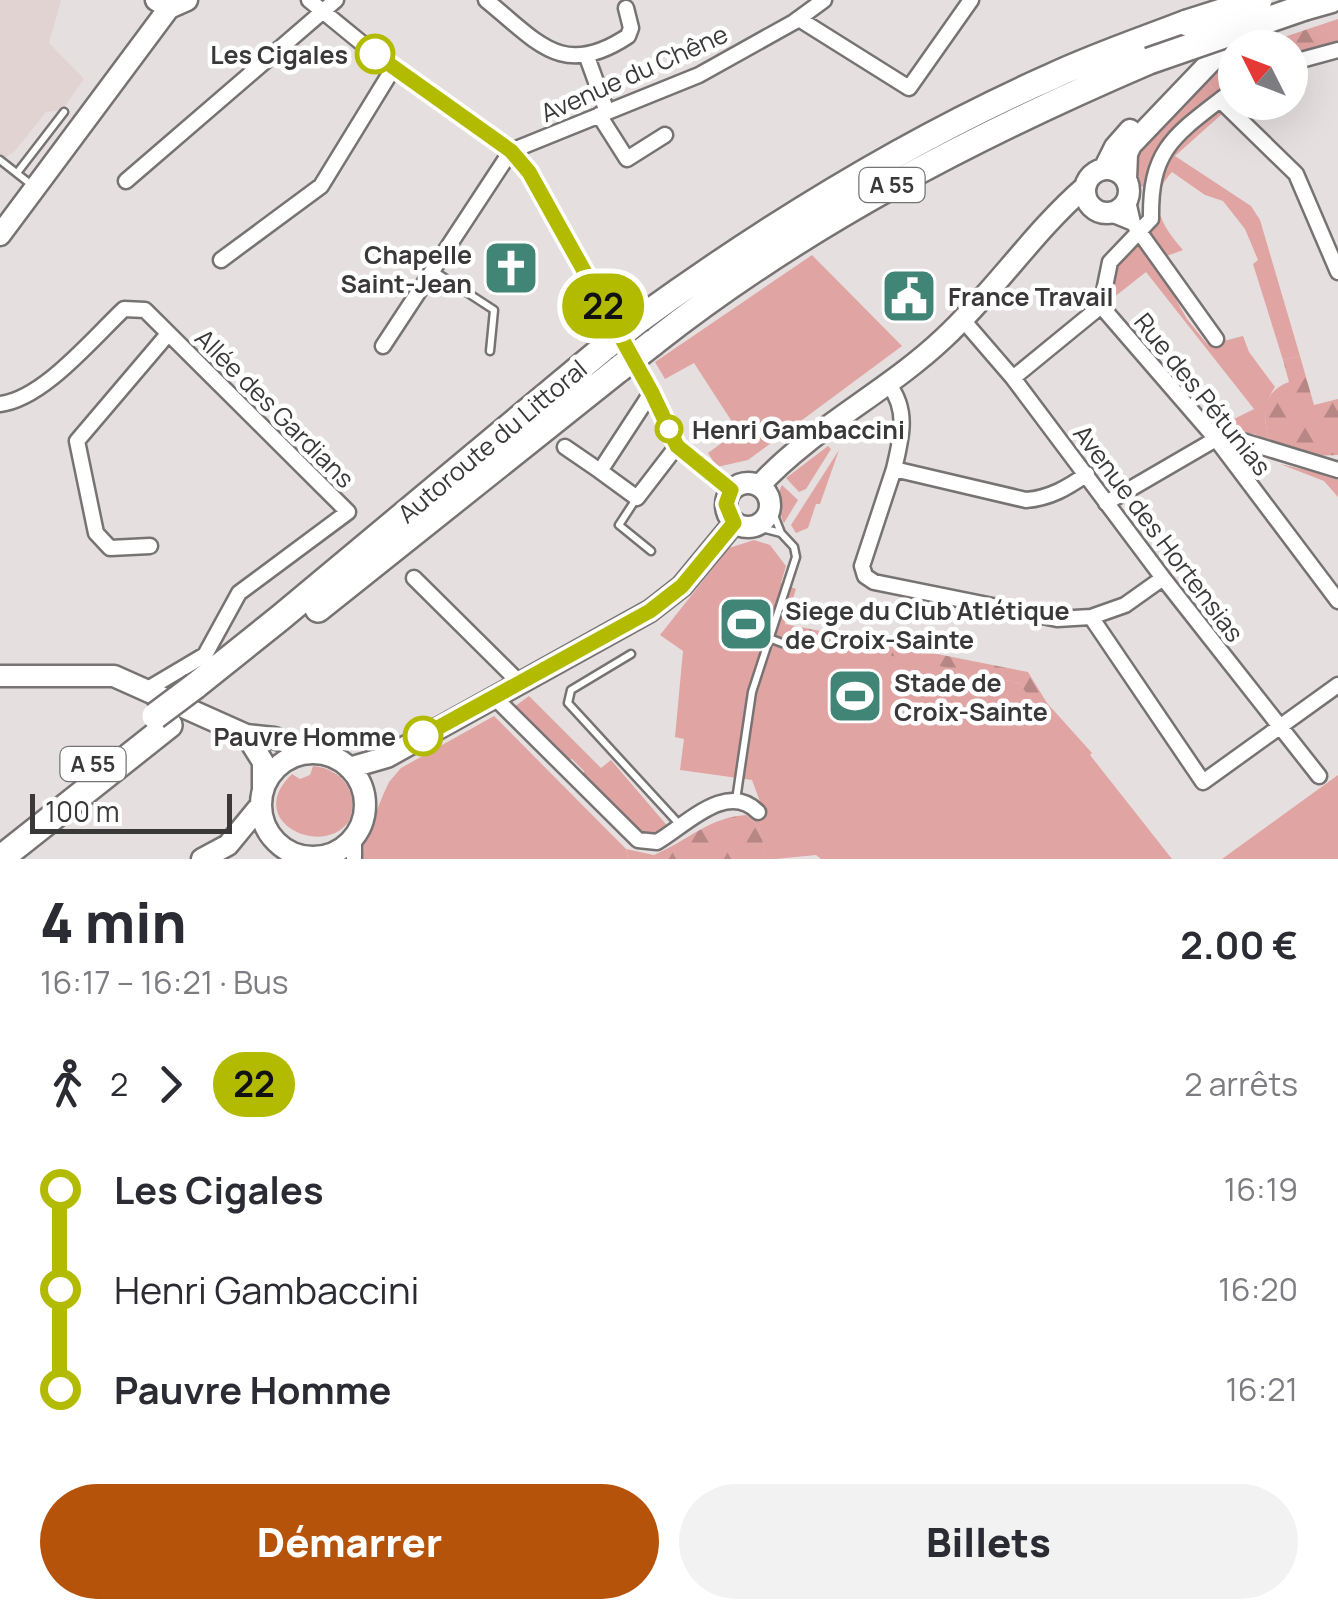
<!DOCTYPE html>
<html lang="fr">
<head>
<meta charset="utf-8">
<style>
  body { margin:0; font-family:Manrope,sans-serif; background:#f2f2f3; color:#2b2b33; height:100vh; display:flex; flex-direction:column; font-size:38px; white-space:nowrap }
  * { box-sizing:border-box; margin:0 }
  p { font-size:32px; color:#7c7c81 }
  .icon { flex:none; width:55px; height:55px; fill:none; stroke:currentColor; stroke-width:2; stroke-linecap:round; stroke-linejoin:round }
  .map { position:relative; height:859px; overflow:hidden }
  .details { display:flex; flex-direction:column; background:#fff; flex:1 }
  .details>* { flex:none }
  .badge { padding:0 20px; border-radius:32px; font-size:35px; line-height:65px }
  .needle { width:65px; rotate:312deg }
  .fabs { position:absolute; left:1218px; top:30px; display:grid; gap:20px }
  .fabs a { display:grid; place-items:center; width:90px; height:90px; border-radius:50%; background:#fff; box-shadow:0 10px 40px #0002; font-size:50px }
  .scale { position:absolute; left:30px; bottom:25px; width:202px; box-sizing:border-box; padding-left:10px; border:5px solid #3a3838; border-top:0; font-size:28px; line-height:35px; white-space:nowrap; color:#3a3838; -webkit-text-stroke:8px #fff; paint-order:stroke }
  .map>.badge { position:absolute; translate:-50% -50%; box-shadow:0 0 0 5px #fff }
  .legs { display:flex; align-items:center; gap:15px; height:110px; padding:0 40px; font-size:32px }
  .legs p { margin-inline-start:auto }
  .overview { display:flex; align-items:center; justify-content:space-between; height:170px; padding:0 40px }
  h1 { font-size:55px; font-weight:800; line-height:75px }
  .primary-button { display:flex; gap:20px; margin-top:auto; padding:20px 40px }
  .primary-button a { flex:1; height:115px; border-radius:60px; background:#b45309; color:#fff; font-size:40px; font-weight:800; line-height:115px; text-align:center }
  .primary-button a+a { background:#f2f2f3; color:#2b2b33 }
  ul { padding:0 40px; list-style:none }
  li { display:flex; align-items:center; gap:35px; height:100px; font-size:38px }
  li i { display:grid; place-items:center; width:15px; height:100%; margin:0 12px; background:currentColor }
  li i::after { content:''; width:25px; height:25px; margin:-12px; border:8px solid; border-radius:50%; background:#fff }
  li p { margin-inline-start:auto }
  li:first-child i { background:linear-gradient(#0000 50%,currentColor 0) }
  li:last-child i { background:linear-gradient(currentColor 50%,#0000 0) }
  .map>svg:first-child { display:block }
  .built { fill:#e1d3d2 }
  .green { fill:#e0a4a2 }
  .forest { fill:url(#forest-firs) }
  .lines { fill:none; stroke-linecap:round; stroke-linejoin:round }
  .lane-casing { stroke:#787373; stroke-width:11 }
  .street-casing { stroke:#787373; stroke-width:19 }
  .secondary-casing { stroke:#787373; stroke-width:25 }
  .highway-casing { stroke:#787373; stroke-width:30 }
  .lane { stroke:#fff; stroke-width:6 }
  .street { stroke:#fff; stroke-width:14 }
  .secondary { stroke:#fff; stroke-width:20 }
  .highway { stroke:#fff; stroke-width:25 }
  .highway-bridge-casing { stroke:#787373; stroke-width:30; stroke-linecap:butt }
  .highway-bridge { stroke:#fff; stroke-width:25 }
  .line-1-casing { stroke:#fff; stroke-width:22 }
  .line-1 { stroke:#b2bb00; stroke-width:15 }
  .stop-1-dot { fill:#fff; stroke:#b2bb00; stroke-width:5 }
  .labels { text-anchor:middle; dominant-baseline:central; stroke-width:9; stroke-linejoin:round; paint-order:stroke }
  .shield { fill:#fff; stroke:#757474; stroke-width:2.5 }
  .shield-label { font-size:22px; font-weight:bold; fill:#3a3838 }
  .stop-label { font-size:25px; font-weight:bold; fill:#3a3838; stroke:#fff; text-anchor:end }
  .street-label { font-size:25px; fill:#3a3838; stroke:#fff }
  .poi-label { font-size:25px; font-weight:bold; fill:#3a3838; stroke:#fff; text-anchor:start }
</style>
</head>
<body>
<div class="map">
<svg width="1338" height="859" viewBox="0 0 1338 859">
  <defs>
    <pattern id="forest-firs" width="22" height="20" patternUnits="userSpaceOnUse" patternTransform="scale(2.5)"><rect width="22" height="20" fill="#e0a4a2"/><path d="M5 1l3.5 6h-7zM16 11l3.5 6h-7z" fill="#b78785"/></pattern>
  </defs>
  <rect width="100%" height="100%" fill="#e5e0df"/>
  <path class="built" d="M0 0H61L49 43 84 79 62 110 46 112 14 152 0 160Z"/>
  <path class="green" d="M1208 82 1220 97 1159 149 1145 188 1141 186 1136 164 1140 152Z
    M1218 110 1223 111 1222 114 1175 156 1251 206 1260 220 1300 356 1283 360 1253 264 1258 260 1245 229 1223 201 1205 195 1172 172C1145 201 1162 226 1183 250L1164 257 1147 235C1160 219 1154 209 1156 190 1161 156 1188 125 1218 110Z
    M1137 243 1154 261 1187 319 1208 345 1243 336 1249 352 1275 387C1263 405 1264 420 1269 441L1254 434 1221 431 1220 426 1254 409 1146 272 1113 298 1108 296 1113 268Z
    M812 255 902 346 748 460 717 467 708 453 738 431 694 363 665 379 655 362Z
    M828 446 831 449 806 489 799 492 786 478Z
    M839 450 820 504H816L808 528 796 533 791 525Z
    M1280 464 1333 476 1338 480V497L1324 481Z
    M782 485 798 500 784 523C779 515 777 492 782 485Z
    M754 540 770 545 786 566 781 583 796 589 783 630 1019 683 1036 705 1047 703 1092 753 1090 755 1172 859H821L816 855 775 859 766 855 759 827 746 815 753 816 762 807 752 780 680 770 684 739 675 737 683 651 660 635 729 548Z
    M529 696 601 768 611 760 670 829 652 837 636 831 584 780V771L572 759 565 760 514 707Z
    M494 716 626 849 628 859H363L364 843 383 795 389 782 401 768Z
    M313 766C328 767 343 775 350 791 354 800 353 812 349 821 324 859 242 822 292 774L300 779 310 775Z
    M1338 775V859H1222Z"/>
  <path class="forest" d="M1338 19V45L1290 60V48H1251Z
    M1235 54V86L1220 97 1208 82Z
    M1300 356 1314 405 1338 399V455L1312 456 1269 441C1263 416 1261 392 1289 382L1283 360Z
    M785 624 1028 672 1047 703 1036 706 1019 683 804 637 782 630Z
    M746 815 759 827 766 854 775 859H628L626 849 654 855C687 841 710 817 746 815Z"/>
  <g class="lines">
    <g class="lane-casing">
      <path id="lane" d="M0 160 33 186
        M17 173 64 112
        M434 271 494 310 490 351
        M636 499 619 525 651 551
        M754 526 781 533 770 505
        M769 638 782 643
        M631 654 571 690 568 703 681 826
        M736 800 752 692 796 557 794 547 781 533"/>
    </g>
    <g class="street-casing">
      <path id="street" d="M309 0 375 54 511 151 529 172 651 393 677 446 731 490
        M486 0C537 41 562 80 628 36L631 28 626 8
        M799 19 909 88 971 0
        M587 57 607 112
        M1290 63 1338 50
        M1220 100 1235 89
        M599 115 627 159 665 135
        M126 181 336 0
        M1128 201 1133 223 1216 339
        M1111 214 1133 223
        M221 260 321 186 394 67
        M1101 306 1110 262 1151 219C1150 154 1170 138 1220 100L1296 174 1338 272
        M963 320 1013 378 1163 578 1319 776
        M383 346 511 151 699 75 794 22 824 0
        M1013 378 1101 306 1216 439 1338 601
        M889 385C909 411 901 439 894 469L1026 500C1050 498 1067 488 1087 474
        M651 393 600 471 637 498 677 446
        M0 404C43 399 92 339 124 309L145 310 348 512 239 593 205 655 146 690
        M1216 439 1246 442 1338 470
        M565 447 600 471
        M894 469 862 566 865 576 874 582 1057 619 1091 617 1125 605 1163 578
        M1106 503 1216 439
        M150 546 110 548 96 533 77 441 168 334
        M414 578 519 682
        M1091 617 1203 782 1338 685
        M493 696 638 840 657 842C685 826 727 780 758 812
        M318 857 327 859
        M354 859V837"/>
    </g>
    <g class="secondary-casing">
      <path id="secondary" d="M156 0 169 8 187 0
        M1085 191a22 22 0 1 1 44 0a22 22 0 1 1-44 0Z
        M1104 169 1115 147 1130 130
        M1126 179 1127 154 1131 145 1240 31
        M0 235 169 8
        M726 505a22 22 0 1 1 44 0a22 22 0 1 1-44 0Z
        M759 486C812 428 887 392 944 338 995 291 1033 232 1085 187
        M0 676H114L246 735 274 738 320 753
        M246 735 263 762V788
        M261 805a52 52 0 1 1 104 0a52 52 0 1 1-104 0Z
        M349 768 387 757 650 611 682 586 734 523
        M202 859 228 845 260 806"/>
    </g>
    <g class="highway-casing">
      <path id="highway" d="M1305 7 1330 0
        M640 319C770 225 906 141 1053 76 1096 56 1143 40 1187 23
        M654 342C804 224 974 136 1149 61
        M318 609 619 369
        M195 686 280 618 605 347
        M0 859 169 725"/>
    </g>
    <use href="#lane" class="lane"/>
    <use href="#street" class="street"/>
    <use href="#secondary" class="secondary"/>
    <use href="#highway" class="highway"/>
    <g class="highway-bridge-casing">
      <path id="highway-bridge" d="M1187 23 1259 0
        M1149 61 1305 7
        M605 347 640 319
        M619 369 654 342
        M155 716 195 686"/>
    </g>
    <use href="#highway-bridge" class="highway-bridge"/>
  </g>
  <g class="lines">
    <g class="line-1-casing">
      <path id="line-1" d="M375 54 511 151 529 172 652 393 677 446 731 490 726 504 734 523 682 586 650 611 423 736"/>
    </g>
    <use href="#line-1" class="line-1"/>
  </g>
  <defs>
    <g id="church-square" transform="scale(2.875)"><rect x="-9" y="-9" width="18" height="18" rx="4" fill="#418577" stroke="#fff"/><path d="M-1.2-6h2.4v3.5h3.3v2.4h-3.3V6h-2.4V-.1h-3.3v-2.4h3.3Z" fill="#fff"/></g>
    <g id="civic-square" transform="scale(2.875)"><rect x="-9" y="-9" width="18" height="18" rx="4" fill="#418577" stroke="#fff"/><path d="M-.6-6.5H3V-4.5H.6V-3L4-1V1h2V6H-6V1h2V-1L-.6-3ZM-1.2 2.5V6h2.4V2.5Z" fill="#fff"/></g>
    <g id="stadium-square" transform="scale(2.875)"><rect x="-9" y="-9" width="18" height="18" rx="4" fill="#418577" stroke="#fff"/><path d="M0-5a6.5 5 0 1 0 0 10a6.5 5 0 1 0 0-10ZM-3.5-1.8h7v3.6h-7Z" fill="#fff"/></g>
  </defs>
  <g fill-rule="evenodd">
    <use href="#church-square" x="511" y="268"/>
    <use href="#civic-square" x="909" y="296"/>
    <use href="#stadium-square" x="746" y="624"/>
    <use href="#stadium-square" x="855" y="696"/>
  </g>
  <g class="stop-1-dot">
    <circle cx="375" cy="54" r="18"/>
    <circle cx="669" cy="429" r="12"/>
    <circle cx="423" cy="736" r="18"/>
  </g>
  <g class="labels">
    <g class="shield">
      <rect x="859.5" y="168" width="65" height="34" rx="8"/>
      <rect x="60.5" y="747" width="65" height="34" rx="8"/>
    </g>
    <g class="shield-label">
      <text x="892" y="185">A 55</text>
      <text x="93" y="764">A 55</text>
    </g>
    <g class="stop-label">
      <text x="348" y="54">Les Cigales</text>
      <text x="692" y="429" text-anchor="start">Henri Gambaccini</text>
      <text x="396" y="736">Pauvre Homme</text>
    </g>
    <g class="street-label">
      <text transform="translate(634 73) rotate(-24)">Avenue du Chêne</text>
      <text transform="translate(1203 394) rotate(51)">Rue des Pétunias</text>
      <text transform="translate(275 408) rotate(45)">Allée des Gardians</text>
      <text transform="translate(492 441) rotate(-40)">Autoroute du Littoral</text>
      <text transform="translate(1159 533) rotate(53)">Avenue des Hortensias</text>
    </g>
    <g class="poi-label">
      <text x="472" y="254" text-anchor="end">Chapelle<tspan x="472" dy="29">Saint-Jean</tspan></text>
      <text x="948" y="296">France Travail</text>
      <text x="785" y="610">Siege du Club Atlétique<tspan x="785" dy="29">de Croix-Sainte</tspan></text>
      <text x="894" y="682">Stade de<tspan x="894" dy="29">Croix-Sainte</tspan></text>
    </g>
  </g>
</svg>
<div class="fabs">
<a><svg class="needle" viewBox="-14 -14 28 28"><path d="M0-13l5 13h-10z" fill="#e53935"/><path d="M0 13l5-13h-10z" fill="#7c7c81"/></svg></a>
</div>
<div class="scale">100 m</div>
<b class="badge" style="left:603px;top:306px;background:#b2bb00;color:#111">22</b>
</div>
<section class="details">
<div class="overview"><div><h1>4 min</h1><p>16:17 – 16:21 · Bus</p></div><b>2.00 €</b></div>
<div class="legs"><svg class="icon" aria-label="walk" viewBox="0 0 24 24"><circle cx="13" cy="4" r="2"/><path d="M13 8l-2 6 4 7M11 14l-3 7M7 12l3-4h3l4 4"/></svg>2<svg class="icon" aria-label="forward" viewBox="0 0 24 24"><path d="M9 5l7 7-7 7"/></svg><b class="badge" style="background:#b2bb00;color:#111">22</b><p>2 arrêts</p></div>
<ul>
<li><i style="color:#b2bb00"></i><b>Les Cigales</b><p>16:19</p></li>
<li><i style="color:#b2bb00"></i><span>Henri Gambaccini</span><p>16:20</p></li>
<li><i style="color:#b2bb00"></i><b>Pauvre Homme</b><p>16:21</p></li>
</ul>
<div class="primary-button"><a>Démarrer</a><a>Billets</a></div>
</section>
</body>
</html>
